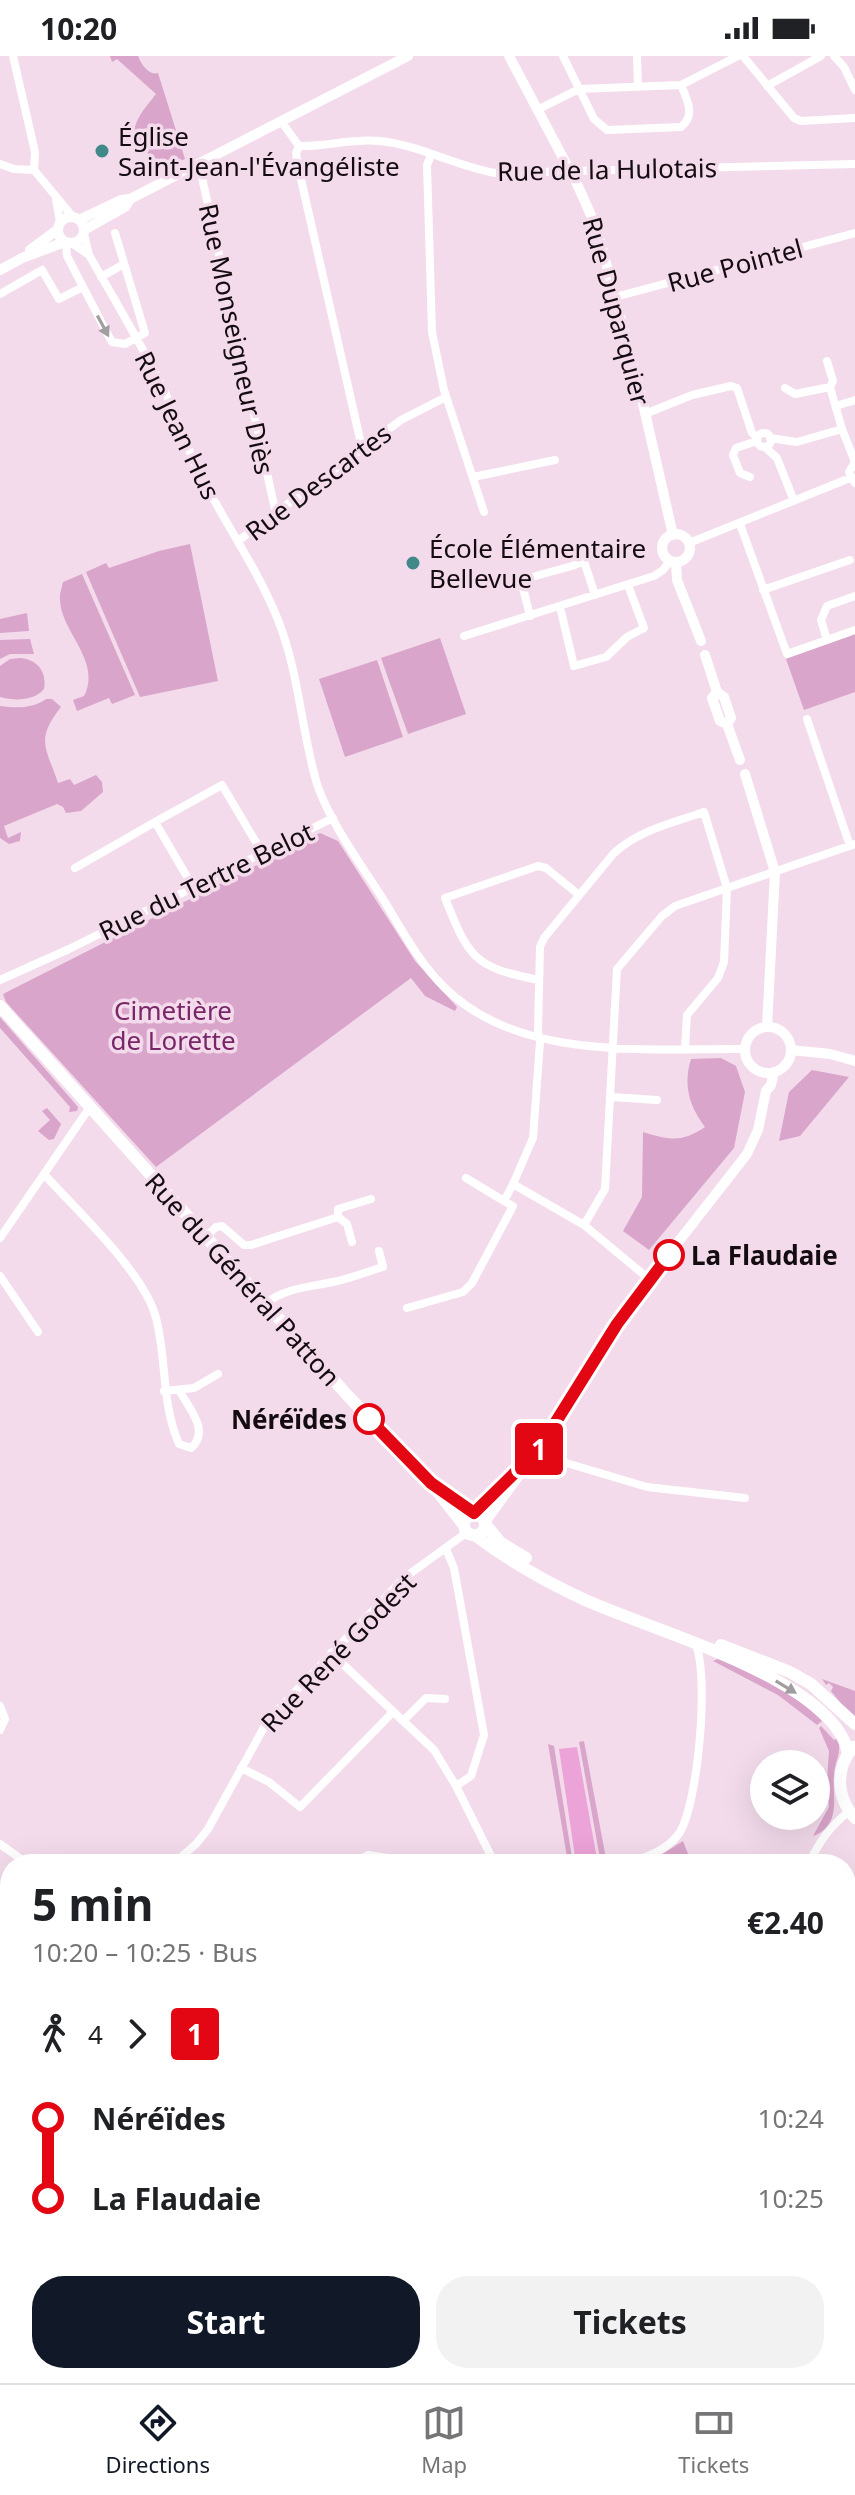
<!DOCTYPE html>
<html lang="en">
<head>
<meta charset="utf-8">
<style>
  body { margin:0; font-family:"Noto Sans",sans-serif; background:#f2f2f2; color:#202124; height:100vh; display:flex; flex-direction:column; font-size:30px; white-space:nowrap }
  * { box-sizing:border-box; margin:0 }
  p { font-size:26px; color:#757577 }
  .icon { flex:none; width:44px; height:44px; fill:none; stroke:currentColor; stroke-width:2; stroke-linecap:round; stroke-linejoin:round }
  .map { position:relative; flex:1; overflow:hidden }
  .panel { position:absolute; left:0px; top:1798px; width:856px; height:530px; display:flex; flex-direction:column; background:#fff; border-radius:32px 32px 0 0; box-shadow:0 8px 32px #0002 }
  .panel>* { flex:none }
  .badge { padding:0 16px; border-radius:6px; font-size:28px; line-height:52px }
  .controls { position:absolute; left:750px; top:1694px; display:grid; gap:16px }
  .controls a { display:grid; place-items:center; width:80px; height:80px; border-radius:50%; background:#fff; box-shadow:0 8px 32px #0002; font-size:40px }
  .map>.badge { position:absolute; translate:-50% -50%; box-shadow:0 0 0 4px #fff }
  .legs { display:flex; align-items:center; gap:12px; height:88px; padding:0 32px; font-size:26px }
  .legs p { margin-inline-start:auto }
  .headline { display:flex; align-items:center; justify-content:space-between; height:136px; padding:0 32px }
  h1 { font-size:44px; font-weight:700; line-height:60px }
  .action { display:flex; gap:16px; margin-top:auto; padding:16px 32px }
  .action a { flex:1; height:92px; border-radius:32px; background:#111827; color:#fff; font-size:32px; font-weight:700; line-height:92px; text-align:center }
  .action a+a { background:#f2f2f2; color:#202124 }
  ul { padding:0 32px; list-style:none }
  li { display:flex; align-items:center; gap:28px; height:80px; font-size:30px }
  li i { display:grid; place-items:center; width:12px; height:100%; margin:0 10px; background:currentColor }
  li i::after { content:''; width:20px; height:20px; margin:-10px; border:6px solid; border-radius:50%; background:#fff }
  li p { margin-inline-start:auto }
  li:first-child i { background:linear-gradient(#0000 50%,currentColor 0) }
  li:last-child i { background:linear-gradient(currentColor 50%,#0000 0) }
  .status { display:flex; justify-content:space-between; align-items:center; height:56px; padding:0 40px; background:#fff; direction:ltr }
  .status svg { height:22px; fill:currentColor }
  .dock { display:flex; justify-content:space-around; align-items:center; height:112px; border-top:2px solid #e0e0e0; background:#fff; font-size:22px; color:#757577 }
  .dock a { display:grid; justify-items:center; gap:4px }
  .dock .on { color:#111827 }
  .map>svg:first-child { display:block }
  .green { fill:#d9a5ca }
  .water { fill:#eca3d8 }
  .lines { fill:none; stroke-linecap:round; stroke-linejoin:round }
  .minor { stroke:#fff; stroke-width:8 }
  .tertiary { stroke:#fff; stroke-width:10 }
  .primary { stroke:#fff; stroke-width:12 }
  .oneway { fill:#a19ea0 }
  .line-1-casing { stroke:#fff; stroke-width:18 }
  .line-1 { stroke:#e30613; stroke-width:12 }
  .poi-dot { fill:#408889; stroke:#f3dbec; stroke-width:3 }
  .stop-1-dot { fill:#fff; stroke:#e30613; stroke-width:4 }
  .labels { text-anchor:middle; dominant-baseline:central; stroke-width:7; stroke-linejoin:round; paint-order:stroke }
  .poi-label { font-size:26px; fill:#140c11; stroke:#f3dbec; text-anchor:start }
  .street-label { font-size:26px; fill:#140c11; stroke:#f3dbec }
  .park-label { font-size:26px; fill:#792668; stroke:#f3dbec }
  .stop-label { font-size:26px; font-weight:bold; fill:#140c11; stroke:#f3dbec; text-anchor:start }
</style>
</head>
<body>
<div class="status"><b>10:20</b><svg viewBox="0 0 49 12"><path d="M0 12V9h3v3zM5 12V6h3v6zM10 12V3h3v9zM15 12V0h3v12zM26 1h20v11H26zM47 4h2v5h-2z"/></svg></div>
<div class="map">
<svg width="855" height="2327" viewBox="0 0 855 2327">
  <rect width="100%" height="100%" fill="#f3dbec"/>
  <path class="green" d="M110 0H138C141 8 149 20 158 17L185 103 164 112C158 104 152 101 145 95 121 76 144 54 156 38L117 3 112 6Z
    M190 488 218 625 140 641 86 516 106 507 109 512 159 495Z
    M82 518 135 639 112 648 109 642 77 655 73 644 84 640C102 605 61 576 60 544 59 538 62 532 63 526Z
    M27 557 29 575 0 577V563Z
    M855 578V636L804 654 786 603Z
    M440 582 466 658 408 678 381 602Z
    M30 583 34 598H10L0 603V584Z
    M21 602C38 604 47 616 44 633 34 645 15 645 0 641V610L10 603Z
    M377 604 403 681 345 701 319 623Z
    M46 643H52L61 651C35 684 46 691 58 727L70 723 74 729 96 719 102 726 103 736 81 755 66 757 63 751 57 748 4 770 8 782 21 776 20 785 9 788 0 782V650C16 652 32 653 46 643Z
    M320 777 338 785 415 905 457 951 455 955 425 940 411 922 156 1111 6 946 3 938Z
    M0 961 78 1051 77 1055 69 1056 70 1051 0 972Z
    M721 1002 736 1010 745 1036 734 1092 649 1194 623 1175 642 1141 643 1076C670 1084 681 1087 705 1071 689 1050 683 1029 691 1003Z
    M812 1014 849 1021 800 1080 779 1085 789 1036Z
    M47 1052 61 1068 54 1083 49 1084 38 1075 50 1064 42 1055Z
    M718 1603C753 1611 797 1640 822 1665L817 1669 778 1639 713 1605Z
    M822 1623 855 1635V1665L831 1635 833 1631 829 1627 826 1629Z
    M821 1670 834 1684 838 1682C842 1699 835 1703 834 1719 832 1742 842 1769 813 1780L829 1751 827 1724 829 1695 819 1672Z
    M584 1685 607 1808H601L579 1686Z
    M548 1688 554 1690 573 1808 568 1807Z
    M683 1785 692 1808H640L656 1802Z
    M855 1954V2063L846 2068V1956Z
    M0 2292H10V2318H567L554 2327H0Z"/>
  <path class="water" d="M577 1691 597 1803 576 1807 559 1693Z"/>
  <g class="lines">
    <path class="minor" d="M13 0 35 96 34 114
      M563 0 594 63 607 74 681 71C696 60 687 43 681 29
      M637 0 638 31
      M743 0 794 62 801 65 855 62
      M834 0 844 11 855 34
      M767 30 821 0
      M537 54 579 33 681 29 738 0
      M281 65 299 90C326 91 352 82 380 85 419 89 456 110 495 117L855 108
      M299 90 296 97 298 110 362 392
      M431 99 427 109 432 276 444 334 484 456
      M0 108 14 113 34 114 73 161
      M199 108 276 458
      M56 143 60 166
      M84 178 89 199C113 241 138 283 160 326 175 354 184 386 198 414 223 465 257 511 278 564 299 616 301 674 317 728 329 765 362 810 383 843 402 874 419 907 445 932 520 1006 649 992 745 993
      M66 187 67 200 107 277 112 286 125 288 145 277 115 177
      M73 188 89 199
      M101 221 124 208
      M0 238 42 214 59 243 79 233
      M615 241 855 177
      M827 305 833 325 830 331 842 373 855 406
      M785 332 795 338 830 331
      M836 350 855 344
      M645 358 692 339 731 330 737 332 752 377 757 381
      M757 384a7 7 0 1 1 14 0a7 7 0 1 1-14 0Z
      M770 382 797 386 842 373
      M765 391 777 402 794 445
      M855 406 849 416 855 427
      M473 421 555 404
      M750 421 740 417 733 399 736 392 757 385
      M740 468 787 598 855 574
      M238 485 401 364 446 341
      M689 487 850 422
      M763 534 850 504
      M560 551 574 610 606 601 627 581 644 572 628 529
      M530 560 521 524 572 510 584 505 595 539
      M464 580 654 520 663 514 670 505
      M827 584 821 564 827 550 855 540
      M807 663 850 790
      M75 812 155 766
      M193 831 155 766 222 729 263 798
      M0 924 69 893 333 762
      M539 924C473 911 469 902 445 842L538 810 546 812 579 839
      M611 1041 657 1044
      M44 1118C76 1154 145 1217 156 1262 167 1304 161 1347 179 1388L191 1392C211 1375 188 1351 179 1334
      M466 1122 504 1145 513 1128 584 1169 649 1223
      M513 1128 533 1082 540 986 538 975 540 891 544 882 614 797C640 774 672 767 704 756L727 832 724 906 718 922 687 959 685 993
      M338 1161 347 1168 352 1186
      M584 1169 605 1133 617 913 662 860 675 850 855 788
      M206 1181 216 1171 222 1170 244 1189H251L338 1161V1153L371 1143
      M0 1182 90 1051
      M0 1220 38 1276
      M265 1248C284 1232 310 1231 333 1226 349 1223 366 1216 383 1211L379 1195
      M407 1252 463 1236 472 1227 513 1150 504 1145
      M164 1335 194 1332 218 1318
      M539 1393 553 1403 647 1431 745 1442
      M446 1493 454 1512 484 1679 471 1720 456 1730
      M331 1597 434 1694 456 1730 495 1808
      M0 1650 5 1663 0 1674
      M403 1665 426 1642 445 1643
      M241 1712 269 1726 300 1751 393 1656
      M0 1788 28 1808
      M173 1808 196 1788 208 1773 268 1664 404 1522 466 1477
      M350 1808 368 1799 401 1804 403 1808
      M624 1808C643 1802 665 1796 678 1779 698 1753 710 1616 695 1587
      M809 1808C819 1785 830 1771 849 1755
      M0 1913H10
      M0 1968 10 1965
      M0 2118 10 2132
      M846 2168 855 2165
      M0 2201 9 2211
      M846 2291 855 2299"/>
    <path class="tertiary" d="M509 0 578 130 597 173 641 339 673 479
      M58 174a13 13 0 1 1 26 0a13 13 0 1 1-26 0Z
      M79 164 121 144 130 143 408 0
      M84 174 125 151 130 143
      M30 194 57 174
      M0 214 22 202 65 186
      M662 492a14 14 0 1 1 28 0a14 14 0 1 1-28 0Z
      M676 506 677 524 701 585
      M705 599 717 636 724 641 731 662 727 668 740 704
      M717 636 712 642 720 665 727 668
      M745 718 775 816 767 971
      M745 994a23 23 0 1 1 46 0a23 23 0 1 1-46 0Z
      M791 994 830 998 855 1005
      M474 1457 501 1434
      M485 1466 557 1367 643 1231 747 1098 758 1074 766 1035 771 1029 774 1016"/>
    <path class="primary" d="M0 950 348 1340 431 1427 463 1468
      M486 1469 501 1487 526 1502
      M476 1480 483 1476 486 1467 480 1459 472 1457 463 1466 466 1477 476 1480C508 1504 544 1525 581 1542 643 1572 834 1622 848 1697
      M721 1589 790 1616 811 1628 855 1668
      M853 1691C835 1713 836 1741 855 1762
      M847 2102 855 2088
      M846 2117 855 2112
      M0 2271H10
      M0 2285H10
      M8 2312 9 2327"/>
  </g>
  <defs><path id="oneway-solid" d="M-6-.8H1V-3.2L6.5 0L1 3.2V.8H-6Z" transform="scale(2)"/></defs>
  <g class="oneway">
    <use href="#oneway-solid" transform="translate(103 270) rotate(62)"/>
    <use href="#oneway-solid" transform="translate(786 1631) rotate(31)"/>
  </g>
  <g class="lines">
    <g class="line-1-casing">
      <path id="line-1" d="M369 1363 431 1427 474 1457 539 1393 617 1268 669 1199"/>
    </g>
    <use href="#line-1" class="line-1"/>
  </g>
  <g class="poi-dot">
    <circle cx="102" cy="95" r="8"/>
    <circle cx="413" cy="507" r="8"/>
  </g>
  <g class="stop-1-dot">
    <circle cx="669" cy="1199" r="14"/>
    <circle cx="369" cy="1363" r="14"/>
  </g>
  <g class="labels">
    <g class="poi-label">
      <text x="118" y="80">Église<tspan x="118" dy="30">Saint-Jean-l'Évangéliste</tspan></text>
      <text x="429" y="492">École Élémentaire<tspan x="429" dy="30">Bellevue</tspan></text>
    </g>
    <g class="street-label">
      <text transform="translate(607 113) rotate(-1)">Rue de la Hulotais</text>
      <text transform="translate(735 209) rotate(-15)">Rue Pointel</text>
      <text transform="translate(617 255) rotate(75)">Rue Duparquier</text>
      <text transform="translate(237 283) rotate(78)">Rue Monseigneur Diès</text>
      <text transform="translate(178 369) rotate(64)">Rue Jean Hus</text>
      <text transform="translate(318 426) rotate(-37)">Rue Descartes</text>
      <text transform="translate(206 825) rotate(-26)">Rue du Tertre Belot</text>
      <text transform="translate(243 1223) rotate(48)">Rue du Général Patton</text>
      <text transform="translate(338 1596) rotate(-46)">Rue René Godest</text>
    </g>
    <g class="park-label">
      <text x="173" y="954">Cimetière<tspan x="173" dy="30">de Lorette</tspan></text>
    </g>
    <g class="stop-label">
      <text x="691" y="1199">La Flaudaie</text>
      <text x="347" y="1363" text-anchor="end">Néréïdes</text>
    </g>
  </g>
</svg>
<div class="controls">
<a><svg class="icon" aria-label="layers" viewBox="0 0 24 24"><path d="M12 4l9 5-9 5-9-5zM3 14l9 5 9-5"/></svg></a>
</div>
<b class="badge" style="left:539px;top:1393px;background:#e30613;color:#fff">1</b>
<section class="panel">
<div class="headline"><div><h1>5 min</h1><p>10:20 – 10:25 · Bus</p></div><b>€2.40</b></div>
<div class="legs"><svg class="icon" aria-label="walk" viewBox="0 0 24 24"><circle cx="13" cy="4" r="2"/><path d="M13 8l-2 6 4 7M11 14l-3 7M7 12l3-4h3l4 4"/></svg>4<svg class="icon" aria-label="forward" viewBox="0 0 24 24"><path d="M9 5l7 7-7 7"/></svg><b class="badge" style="background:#e30613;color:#fff">1</b></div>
<ul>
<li><i style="color:#e30613"></i><b>Néréïdes</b><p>10:24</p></li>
<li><i style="color:#e30613"></i><b>La Flaudaie</b><p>10:25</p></li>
</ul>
<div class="action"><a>Start</a><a>Tickets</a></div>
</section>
</div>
<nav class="dock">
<a class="on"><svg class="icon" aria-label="directions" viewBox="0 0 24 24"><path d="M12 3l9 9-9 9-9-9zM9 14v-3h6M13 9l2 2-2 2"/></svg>Directions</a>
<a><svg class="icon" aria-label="map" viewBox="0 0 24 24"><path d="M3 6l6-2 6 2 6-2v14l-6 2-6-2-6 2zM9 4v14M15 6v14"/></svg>Map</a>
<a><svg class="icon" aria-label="tickets" viewBox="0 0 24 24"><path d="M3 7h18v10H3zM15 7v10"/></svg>Tickets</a>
</nav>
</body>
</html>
